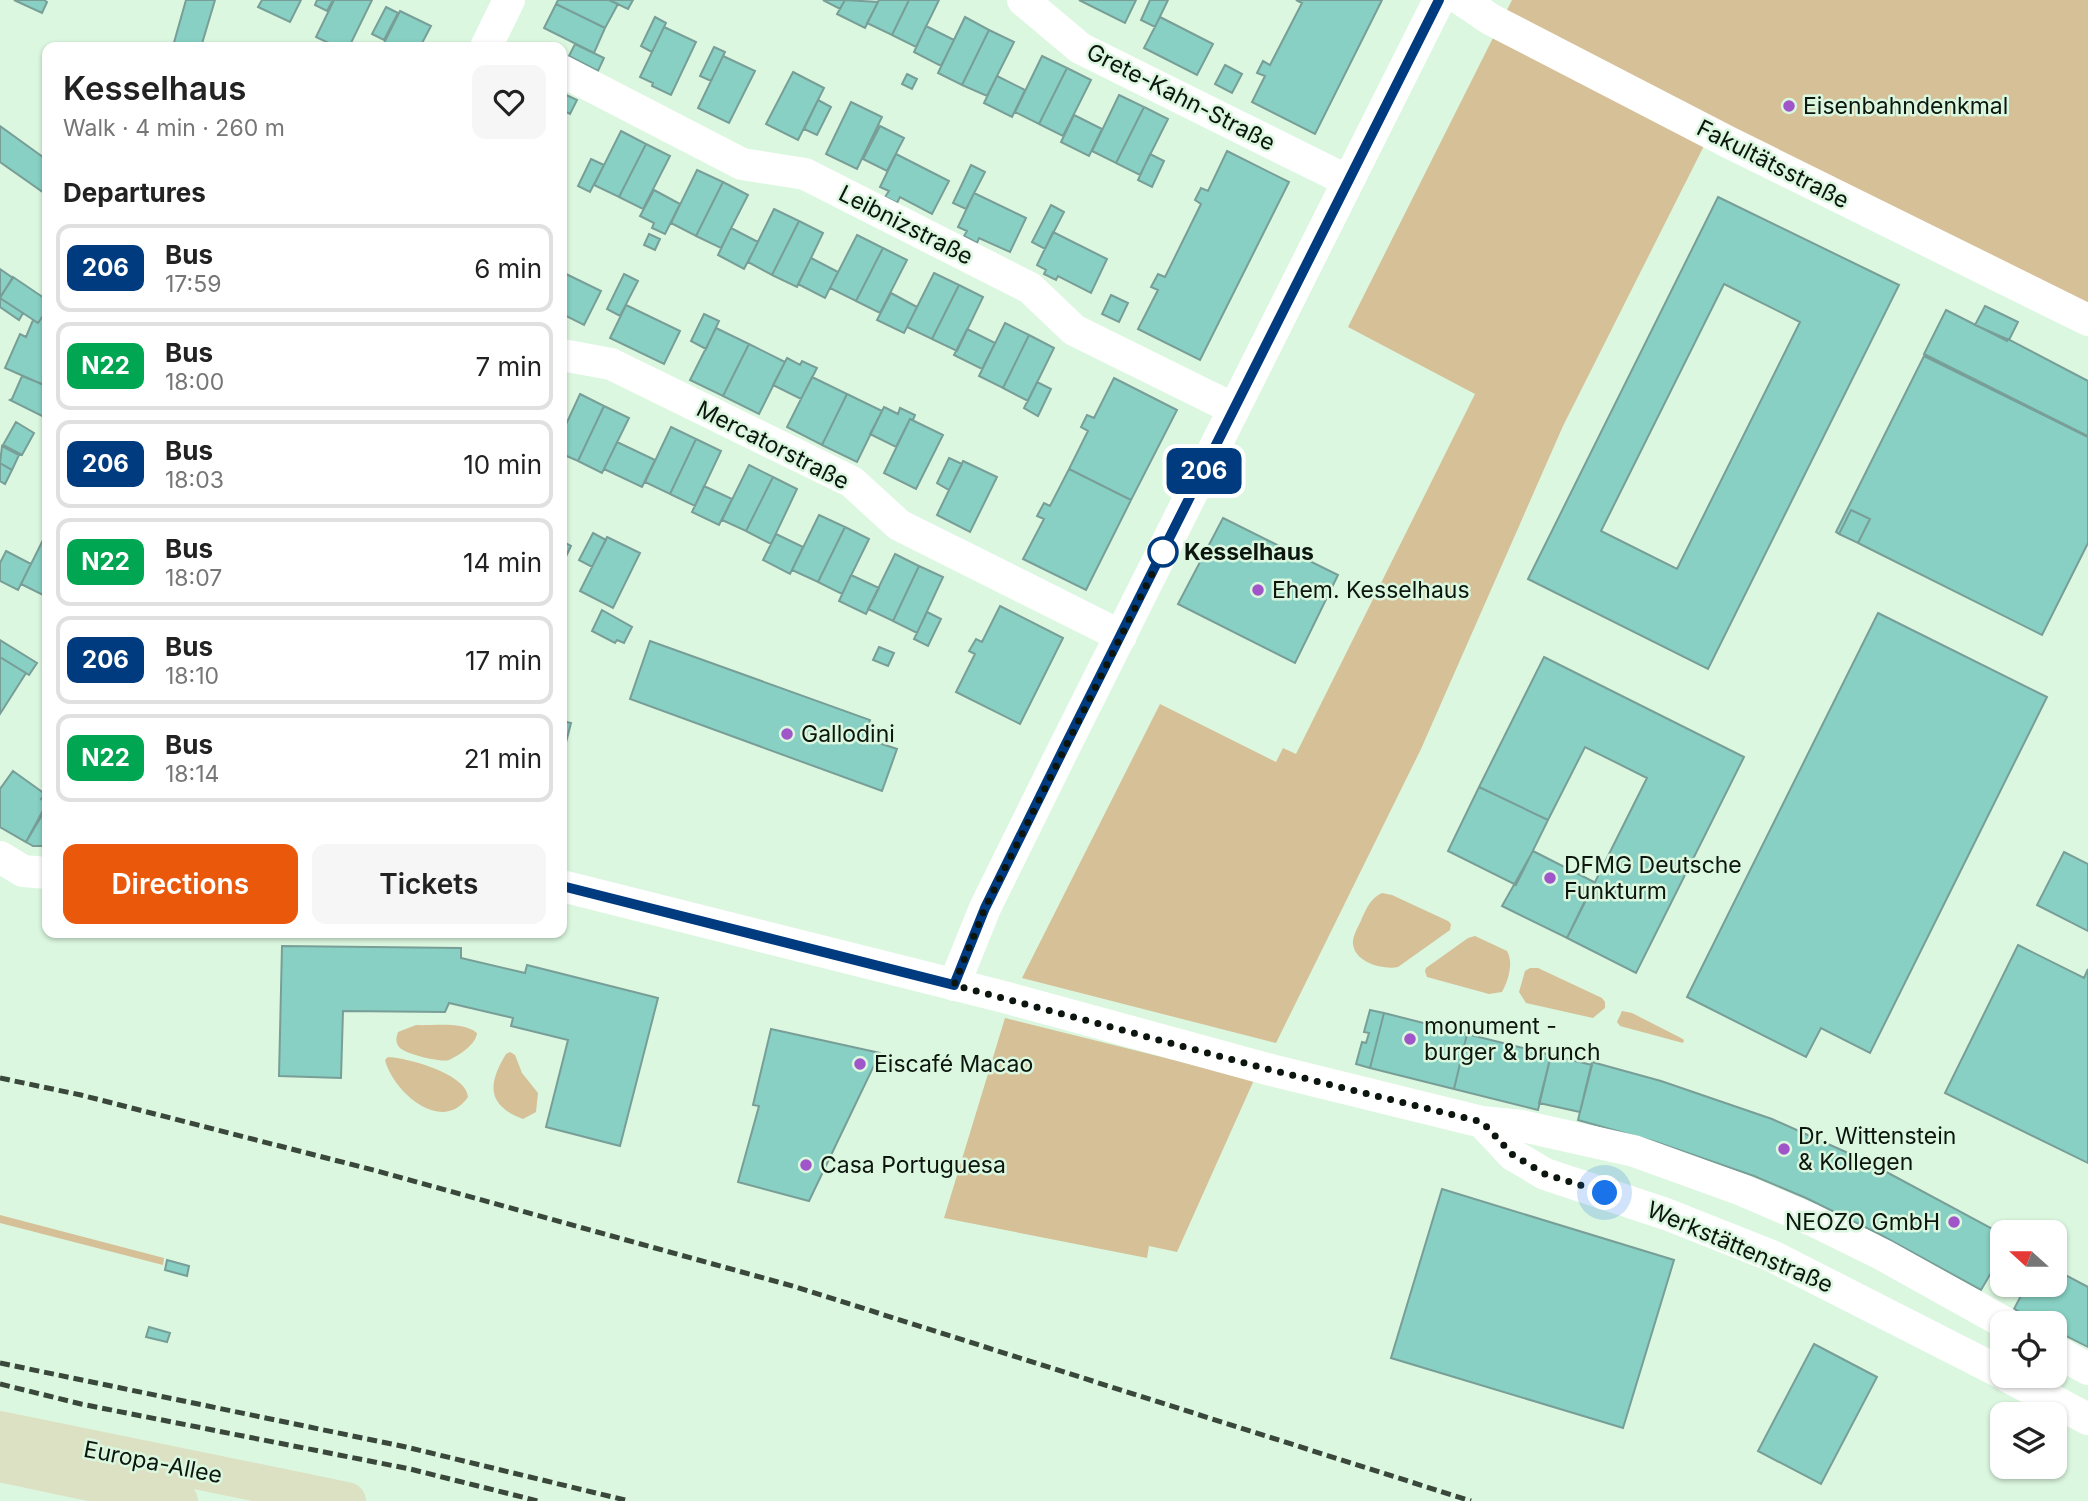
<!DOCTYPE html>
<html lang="en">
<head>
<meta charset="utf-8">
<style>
  body { margin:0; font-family:Inter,sans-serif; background:#f6f6f6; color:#222; height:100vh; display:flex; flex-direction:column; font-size:26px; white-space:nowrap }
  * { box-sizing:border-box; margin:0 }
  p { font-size:23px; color:#767676 }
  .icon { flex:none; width:38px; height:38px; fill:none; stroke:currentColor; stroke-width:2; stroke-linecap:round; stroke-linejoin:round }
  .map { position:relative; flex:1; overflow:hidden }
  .sheet { position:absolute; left:42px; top:42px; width:525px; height:896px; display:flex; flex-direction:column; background:#fff; border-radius:14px; box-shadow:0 2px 5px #0004 }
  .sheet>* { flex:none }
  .badge { padding:0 14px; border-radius:10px; font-size:24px; line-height:46px }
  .needle { width:46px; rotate:291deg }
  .buttons { position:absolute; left:1990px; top:1220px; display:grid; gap:14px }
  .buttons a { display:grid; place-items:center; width:77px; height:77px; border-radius:14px; background:#fff; box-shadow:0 2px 5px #0004; font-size:35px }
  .you { position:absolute; width:35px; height:35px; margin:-18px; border:5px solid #fff; border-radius:50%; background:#1a73e8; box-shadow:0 0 0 10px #1a73e833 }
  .map>.badge { position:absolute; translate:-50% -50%; box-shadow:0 0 0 4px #fff }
  h2 { padding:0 21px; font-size:26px; line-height:63px }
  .round { display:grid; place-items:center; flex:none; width:74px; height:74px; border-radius:14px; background:#f6f6f6 }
  .overview { display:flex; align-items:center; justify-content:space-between; height:119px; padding:0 21px }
  h1 { font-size:33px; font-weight:600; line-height:52px }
  .primary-button { display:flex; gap:14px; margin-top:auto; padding:14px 21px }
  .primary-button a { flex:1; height:80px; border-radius:14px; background:#ea580c; color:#fff; font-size:28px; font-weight:600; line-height:80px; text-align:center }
  .primary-button a+a { background:#f6f6f6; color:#222 }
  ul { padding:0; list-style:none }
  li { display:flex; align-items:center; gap:21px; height:88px; margin:0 14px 10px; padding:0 7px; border:4px solid #e0e0e0; border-radius:14px }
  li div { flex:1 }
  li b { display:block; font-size:26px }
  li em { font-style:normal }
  li .badge { min-width:77px; font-weight:700; text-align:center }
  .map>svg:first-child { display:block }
  .green { fill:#d5c098 }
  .building { fill:#87d0c3; stroke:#789e97; stroke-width:2; fill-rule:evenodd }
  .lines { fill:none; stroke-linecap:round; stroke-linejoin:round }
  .minor { stroke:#fff; stroke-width:32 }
  .secondary { stroke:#dce1c4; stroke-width:38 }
  .rail { stroke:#3a483c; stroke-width:5; stroke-dasharray:10 5; stroke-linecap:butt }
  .line-casing { stroke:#fff; stroke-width:16 }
  .line { stroke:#003b80; stroke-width:10 }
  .walk { stroke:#0c160e; stroke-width:7; stroke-dasharray:0 12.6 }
  .poi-dot { fill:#a055c8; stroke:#dbf7df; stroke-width:2.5 }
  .stop-dot { fill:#fff; stroke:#003b80; stroke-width:3.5 }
  .labels { text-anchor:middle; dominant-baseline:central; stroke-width:5; stroke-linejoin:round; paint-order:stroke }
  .street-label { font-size:23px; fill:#0c160e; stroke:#dbf7df }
  .poi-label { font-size:23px; fill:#0c160e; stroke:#dbf7df; text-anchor:start }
  .stop-label { font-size:23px; font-weight:bold; fill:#0c160e; stroke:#dbf7df; text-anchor:start }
</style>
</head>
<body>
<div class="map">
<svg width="2088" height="1501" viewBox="0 0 2088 1501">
  <rect width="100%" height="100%" fill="#dbf7df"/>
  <path class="green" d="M1512 0H2088V304L1717 120 1563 426 1421 749 1276 1043 1022 978 1160 704 1276 762 1283 748 1296 754 1475 394 1348 327Z
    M1382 893 1392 895 1448 921 1451 924 1450 930 1398 967C1384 970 1355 963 1353 944 1352 936 1359 926 1362 918 1367 907 1371 898 1382 893Z
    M1475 936 1507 951C1514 963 1508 981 1502 992L1489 994 1427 977 1425 971 1426 968 1468 938Z
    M1530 968H1538L1602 998 1605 1002V1008L1593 1018 1526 1003 1519 992 1525 971Z
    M1622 1011 1632 1013 1681 1038 1684 1040 1683 1043 1620 1026 1617 1022Z
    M1005 1018 1254 1080 1177 1252 1149 1246 1147 1258 944 1218Z
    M416 1025C434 1026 462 1021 477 1033 476 1044 460 1055 449 1060 442 1063 406 1054 400 1048 395 1043 396 1038 398 1032Z
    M510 1052 515 1055 522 1073 538 1093 536 1112 523 1119C486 1105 488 1084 506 1054Z
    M388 1057C408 1058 467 1074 468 1097 442 1135 393 1092 385 1060Z
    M0 1215 164 1258 163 1265 0 1223Z"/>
  <path class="building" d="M14 0H44L47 2 42 13Z
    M186 0H215L201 47 173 46Z
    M262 0H301L290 22 258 7Z
    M317 0H333L327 11 315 5Z
    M334 0H372L349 47H337L316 37Z
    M558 0H609L618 4 605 28 556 4Z
    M609 0H633L628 9Z
    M823 0H845L840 9Z
    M845 0 878 2 865 28 837 14Z
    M879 0H909L892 35 867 23Z
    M909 0H939L916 47 892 35Z
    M1079 0H1136L1125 23Z
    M1150 0H1168L1155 27 1141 20Z
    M1296 0H1382L1315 134 1252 102 1265 76 1257 73 1263 61 1270 65 1302 3Z
    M556 4 605 28 594 53 544 28Z
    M386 7 398 13 384 40 372 34Z
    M400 11 431 26 420 47H382Z
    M655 17 666 23 652 52 641 46Z
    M965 17 989 30 962 85 938 73Z
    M1160 17 1213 44 1197 75 1144 48Z
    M926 26 954 40 941 66 914 52Z
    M664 27 696 42 671 95 652 86 653 83 640 77Z
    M989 30 1014 42 987 96 962 85Z
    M575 44 604 58 598 71 569 56Z
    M714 47 725 52 711 81 700 76Z
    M723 56 755 71 729 123 698 108Z
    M1042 56 1067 68 1039 124 1015 112Z
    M1225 65 1242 74 1232 93 1215 84Z
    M1067 68 1091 80 1063 136 1039 124Z
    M793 72 824 88 798 140 766 124Z
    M907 74 917 79 912 89 902 84Z
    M997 76 1025 90 1012 117 984 103Z
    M562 93 577 100 570 114 562 110Z
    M1119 95 1144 107 1116 163 1092 151Z
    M818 100 831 107 817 135 804 129Z
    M851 102 882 117 857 169 826 154Z
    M1144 107 1168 119 1140 175 1116 163Z
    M1074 115 1102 129 1089 156 1061 142Z
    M0 126 47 160V195L0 162Z
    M880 126 904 138 887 171 863 159Z
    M621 131 646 144 619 197 594 185Z
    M646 144 670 156 643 209 619 197Z
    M1227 151 1289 182 1200 360 1138 329 1158 290 1151 287 1158 274 1165 277 1201 204 1195 200 1201 188 1208 191Z
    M896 154 949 181 932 214 900 197 897 203 885 197 889 191 880 187Z
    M1150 154 1164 161 1152 187 1138 180Z
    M591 159 604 165 590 192 578 186Z
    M971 165 985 172 966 209 953 203Z
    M697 170 723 182 696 236 671 223Z
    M723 182 748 195 721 248 696 236Z
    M654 190 680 204 665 234 652 228 654 223 640 216Z
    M974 193 1026 218 1010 252 979 238 977 243 964 236 967 231 958 227Z
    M1718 197 1899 285 1708 669 1528 579ZM1724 284 1800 322 1677 569 1601 531Z
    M1051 205 1064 212 1045 249 1032 242Z
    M774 209 799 221 772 275 748 262Z
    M799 221 823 233 797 287 772 275Z
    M731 228 758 242 744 269 718 255Z
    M1053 232 1107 259 1091 293 1058 276 1056 280 1044 274 1046 270 1037 265Z
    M649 234 660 239 655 250 644 245Z
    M857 235 883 248 856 301 830 288Z
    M883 248 907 260 880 313 856 301Z
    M811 258 838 272 825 298 798 284Z
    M0 269 13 278 0 297Z
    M562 272 601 291 584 325 562 314Z
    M934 273 959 285 932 339 907 327Z
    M624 274 638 281 620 316 607 309Z
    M13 277 47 300V310L38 323 0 298Z
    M959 285 983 297 957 351 932 339Z
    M891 293 917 307 904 333 877 320Z
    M1111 295 1128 303 1119 322 1102 314Z
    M0 298 23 313 19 320 0 307Z
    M626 305 680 331 664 364 610 338Z
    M1985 306 2018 322 2009 340 1975 325Z
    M47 310V382L46 386 5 368 20 334 26 337 33 320 38 323Z
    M1946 310 2007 341 2008 339 2088 381V436L1924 354Z
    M704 314 719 321 706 349 691 341Z
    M1005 323 1029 335 1003 388 979 376Z
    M716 328 749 344 723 396 690 380Z
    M967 329 995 343 982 369 954 355Z
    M1029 335 1054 348 1028 401 1003 388Z
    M749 344 785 362 759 414 723 396Z
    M1924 356 2088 437V543L2042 635 1858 543 1870 519 1851 510 1839 534 1836 532Z
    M787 358 800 365 802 361 817 368 801 399 773 385Z
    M22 376 47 386 46 418 10 400 12 399Z
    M812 377 847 394 822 445 787 427Z
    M1114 378 1177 410 1131 500 1069 469 1088 431 1081 427 1087 415 1094 418Z
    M1037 382 1051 389 1038 416 1024 408Z
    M580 394 604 406 578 461 562 454V433Z
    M847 394 882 411 857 462 822 445Z
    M604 406 629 418 602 473 578 461Z
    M884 407 898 414 900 408 915 415 913 420 910 419 896 447 870 434Z
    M910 419 943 435 916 489 884 473Z
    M16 422 34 433 22 455 3 445Z
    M671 427 696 439 670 494 645 482Z
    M696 439 721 451 695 506 670 494Z
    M617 442 655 460 642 487 604 469Z
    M2 446 19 455 12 470 0 463Z
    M949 458 962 464 949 490 937 483Z
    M963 461 997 477 970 532 937 515Z
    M0 463 12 470 5 484 0 481Z
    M749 465 773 477 746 531 722 520Z
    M1069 469 1131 500 1086 590 1023 559 1044 519 1037 516 1044 503 1050 506Z
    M773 477 797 489 771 544 746 531Z
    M704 486 732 499 719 525 692 512Z
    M1851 510 1870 519 1858 543 1839 534Z
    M819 515 845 527 818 582 792 570Z
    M1223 518 1338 575 1295 663 1178 604Z
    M845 527 869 539 842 594 818 582Z
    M593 533 606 540 592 567 579 560Z
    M46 534 47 592 45 596 21 584Z
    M776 534 803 547 790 574 763 560Z
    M607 537 640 553 613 608 580 591Z
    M562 541 571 546 562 565Z
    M6 551 31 564 18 590 0 581V563Z
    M895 554 919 566 893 621 868 609Z
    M919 566 943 577 917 633 893 621Z
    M851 575 879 588 866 614 839 601Z
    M1000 606 1063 638 1020 724 956 692 975 654 969 651 976 639 982 642Z
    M602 610 632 627 624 643 617 640 615 643 592 631Z
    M927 612 941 619 928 646 914 639Z
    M1878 613 2047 697 1870 1053 1821 1028 1806 1057 1687 997Z
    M0 640 37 663 29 675 0 657Z
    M650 641 870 720 864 738 897 749 882 791 630 699Z
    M879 647 894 653 888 666 873 660Z
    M0 657 26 673 0 714Z
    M1544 657 1744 757 1636 973 1567 938 1647 778 1585 747 1548 820 1479 787Z
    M562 721 571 723 562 758Z
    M13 771 45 794 41 799 47 803 26 842 0 827V789Z
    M1479 787 1548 820 1516 885 1448 851Z
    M47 807V846H33L26 842Z
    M1533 851 1594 882 1567 938 1502 906Z
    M2064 852 2088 864V931L2037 905Z
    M2018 945 2084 978 2088 969V1163L1945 1093Z
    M282 946 461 948V958L525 973 527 965 658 998 620 1146 546 1127 568 1040 511 1026 513 1018 449 1003 445 1012 343 1011 341 1078 279 1076Z
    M1370 1010 1384 1013 1370 1068 1356 1064 1362 1042 1366 1043 1369 1033 1364 1032Z
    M1384 1013 1467 1034 1454 1089 1370 1068Z
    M771 1029 880 1053 809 1201 738 1182 759 1106 753 1105Z
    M1467 1034 1551 1055 1538 1110 1454 1089Z
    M1551 1055 1592 1065 1580 1112 1539 1103Z
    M1592 1062 1661 1081 1772 1119 1866 1161 2002 1234V1254L1981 1290 1879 1234 1806 1198 1754 1176 1656 1142 1578 1120Z
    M1442 1189 1674 1260 1623 1428 1391 1358Z
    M167 1260 189 1266 187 1276 165 1270Z
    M2054 1269 2088 1287V1347L2054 1330V1323H2041L2014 1309 2027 1284H2054Z
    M149 1327 170 1333 167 1342 146 1337Z
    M1814 1344 1877 1377 1821 1484 1758 1451Z"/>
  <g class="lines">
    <path class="minor" d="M1023 0 1080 48 1348 181
      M1462 0 1490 19 1728 142 2088 320
      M486 47 509 0
      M562 71 742 164 805 174 1030 288 1074 330 1234 409
      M562 355 611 364 852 482 899 525 1121 636
      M0 857 23 871 47 873
      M562 886 1004 997 1271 1070 1482 1122 1522 1126 1634 1151 1742 1190 1812 1220 1883 1255 2005 1323
      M954 985 985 908 1063 750 1439 0
      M1482 1122 1513 1155 1545 1174 1666 1214 1772 1256 2002 1373
      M2054 1350 2088 1369
      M2007 1376 2088 1419"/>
    <path class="secondary" d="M0 1430 347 1501
      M0 1463 179 1501"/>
    <path class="rail" d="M0 1078 81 1095 377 1171 796 1287 1471 1501
      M0 1363 406 1447 629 1501
      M0 1384 81 1404 410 1469 538 1501"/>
  </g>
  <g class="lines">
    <g class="line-casing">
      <path id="line" d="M562 886 954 985 985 908 1063 750 1439 0"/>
    </g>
    <use href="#line" class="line"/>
    <path class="walk" d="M1163 552 985 908 954 985 1271 1070 1482 1122 1513 1155 1545 1174 1605 1193"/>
  </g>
  <g class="poi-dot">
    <circle cx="1789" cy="106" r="7"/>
    <circle cx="1258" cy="590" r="7"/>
    <circle cx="787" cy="734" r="7"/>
    <circle cx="1550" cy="878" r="7"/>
    <circle cx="1410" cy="1039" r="7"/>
    <circle cx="860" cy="1064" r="7"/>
    <circle cx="1784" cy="1149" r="7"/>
    <circle cx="806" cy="1165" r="7"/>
    <circle cx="1954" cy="1222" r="7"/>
  </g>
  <circle class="stop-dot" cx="1163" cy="552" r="14"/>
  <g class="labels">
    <g class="street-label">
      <text transform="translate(1181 97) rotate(27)">Grete-Kahn-Straße</text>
      <text transform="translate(1773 164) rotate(27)">Fakultätsstraße</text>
      <text transform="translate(906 225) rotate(27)">Leibnizstraße</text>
      <text transform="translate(773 445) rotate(27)">Mercatorstraße</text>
      <text transform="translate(1740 1247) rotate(23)">Werkstättenstraße</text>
      <text transform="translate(153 1462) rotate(11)">Europa-Allee</text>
    </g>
    <g class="poi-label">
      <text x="1803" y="106">Eisenbahndenkmal</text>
      <text x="1272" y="590">Ehem. Kesselhaus</text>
      <text x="801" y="734">Gallodini</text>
      <text x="1564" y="865">DFMG Deutsche<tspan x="1564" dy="26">Funkturm</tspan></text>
      <text x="1424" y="1026">monument -<tspan x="1424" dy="26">burger &amp; brunch</tspan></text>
      <text x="874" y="1064">Eiscafé Macao</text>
      <text x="1798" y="1136">Dr. Wittenstein<tspan x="1798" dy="26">&amp; Kollegen</tspan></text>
      <text x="820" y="1165">Casa Portuguesa</text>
      <text x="1940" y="1222" text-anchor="end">NEOZO GmbH</text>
    </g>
    <g class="stop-label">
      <text x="1184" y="552">Kesselhaus</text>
    </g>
  </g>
</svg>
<div class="buttons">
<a><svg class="needle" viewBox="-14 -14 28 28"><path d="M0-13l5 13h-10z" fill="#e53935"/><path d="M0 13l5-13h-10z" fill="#767676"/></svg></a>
<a><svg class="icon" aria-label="locate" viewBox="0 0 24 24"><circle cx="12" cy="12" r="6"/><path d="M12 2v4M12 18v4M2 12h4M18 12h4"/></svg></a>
<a><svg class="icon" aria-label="layers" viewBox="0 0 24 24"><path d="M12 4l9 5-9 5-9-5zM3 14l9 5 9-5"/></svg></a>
</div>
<div class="you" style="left:1605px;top:1193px"></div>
<b class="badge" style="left:1204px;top:471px;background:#003b80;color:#fff">206</b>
<section class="sheet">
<div class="overview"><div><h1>Kesselhaus</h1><p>Walk · 4 min · 260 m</p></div><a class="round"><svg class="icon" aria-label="heart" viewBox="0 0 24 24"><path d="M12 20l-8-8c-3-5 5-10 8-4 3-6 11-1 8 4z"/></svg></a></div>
<h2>Departures</h2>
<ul>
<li><span class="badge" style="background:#003b80;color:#fff">206</span><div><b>Bus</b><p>17:59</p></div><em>6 min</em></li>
<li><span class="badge" style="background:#00a651;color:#fff">N22</span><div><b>Bus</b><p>18:00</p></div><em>7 min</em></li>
<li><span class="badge" style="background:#003b80;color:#fff">206</span><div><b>Bus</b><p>18:03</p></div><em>10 min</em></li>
<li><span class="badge" style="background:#00a651;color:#fff">N22</span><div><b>Bus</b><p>18:07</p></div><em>14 min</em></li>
<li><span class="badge" style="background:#003b80;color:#fff">206</span><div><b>Bus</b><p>18:10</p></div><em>17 min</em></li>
<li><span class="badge" style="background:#00a651;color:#fff">N22</span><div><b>Bus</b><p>18:14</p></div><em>21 min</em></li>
</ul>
<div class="primary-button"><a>Directions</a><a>Tickets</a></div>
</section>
</div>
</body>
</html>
